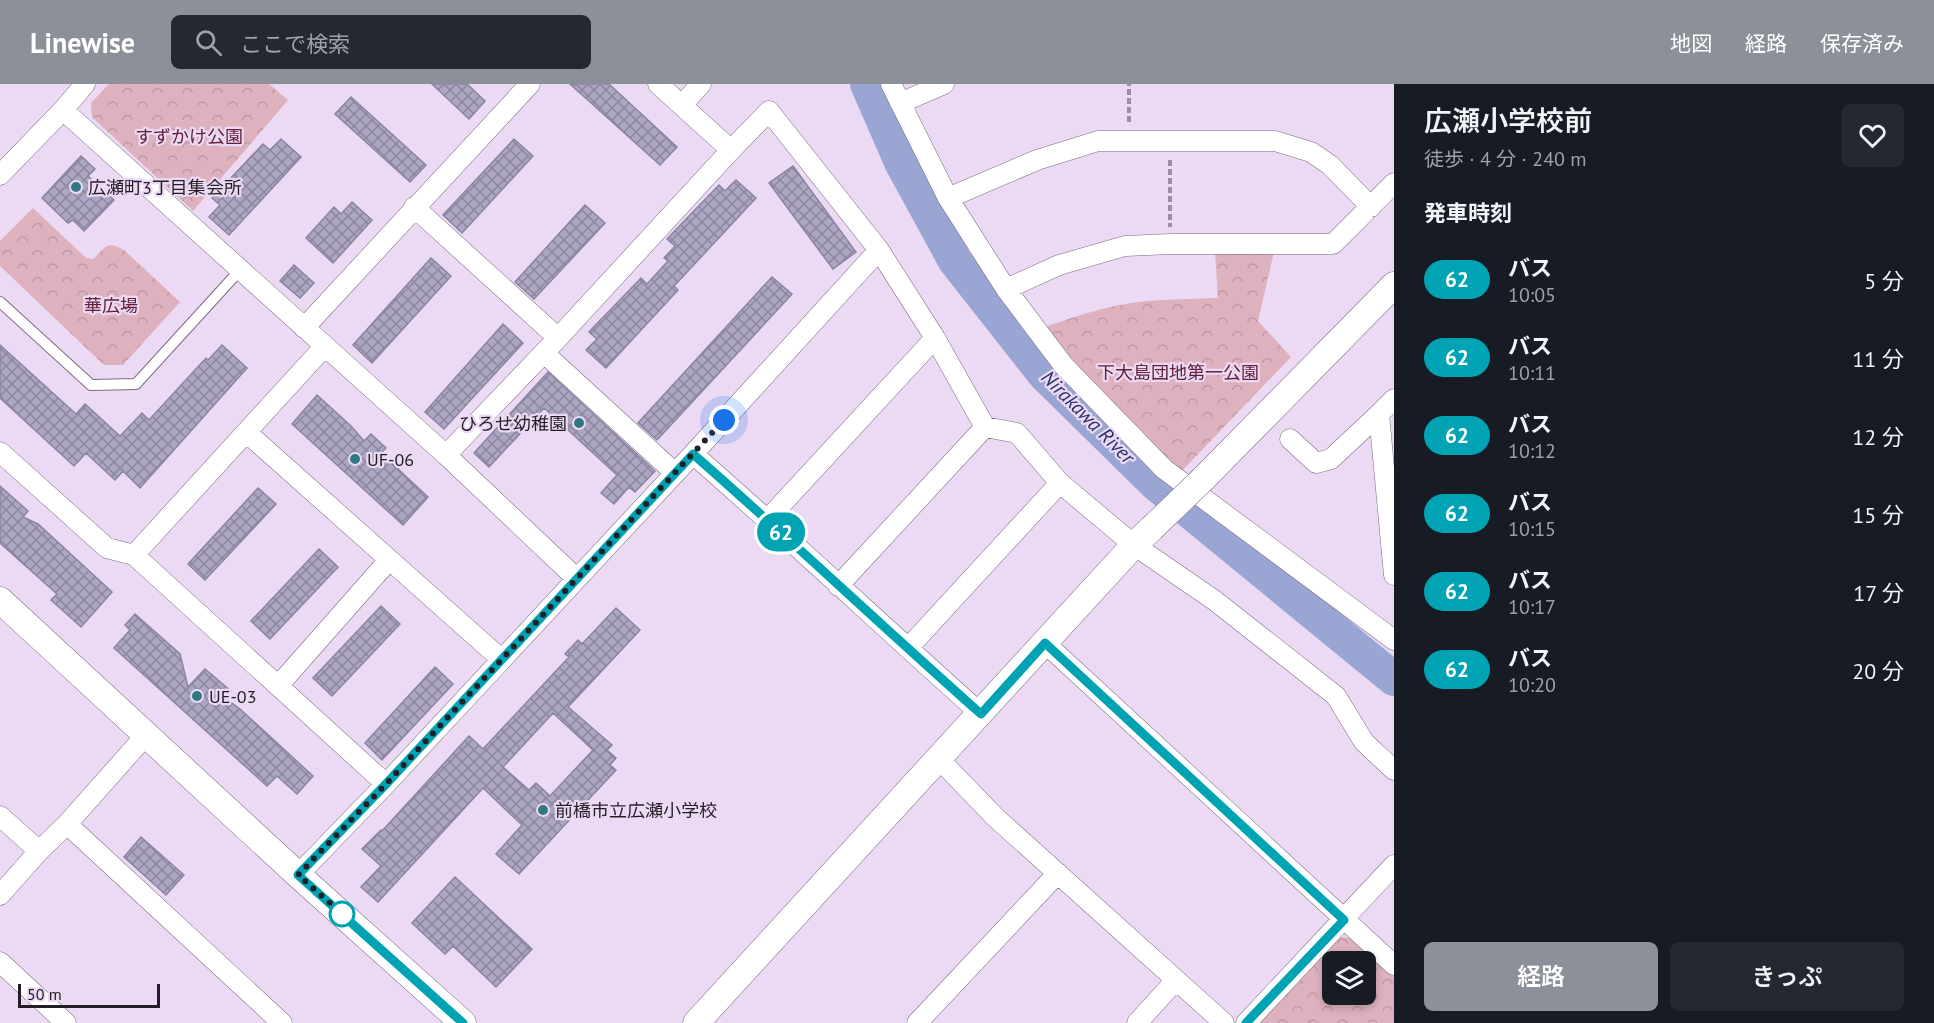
<!DOCTYPE html>
<html lang="ja">
<head>
<meta charset="utf-8">
<style>
  body { margin:0; font-family:"PT Sans","Noto Sans JP",sans-serif; background:#242831; color:#f1f3f6; height:100vh; display:flex; flex-direction:column; font-size:22px; white-space:nowrap }
  * { box-sizing:border-box; margin:0 }
  p { font-size:20px; color:#9ea1a6 }
  .icon { flex:none; width:33px; height:33px; fill:none; stroke:currentColor; stroke-width:2; stroke-linecap:round; stroke-linejoin:round }
  .map { position:relative; flex:1; overflow:hidden }
  .side { display:flex; flex-direction:column; background:#171b24; width:540px }
  .side>* { flex:none }
  .badge { padding:0 12px; border-radius:20px; font-size:21px; line-height:39px }
  .controls { position:absolute; left:1322px; top:867px; display:grid; gap:12px }
  .controls a { display:grid; place-items:center; width:54px; height:54px; border-radius:9px; background:#171b24; box-shadow:0 3px 9px #0003; font-size:30px }
  .scale { position:absolute; left:18px; bottom:15px; width:142px; box-sizing:border-box; padding-left:6px; border:3px solid #231d26; border-top:0; font-size:16px; line-height:21px; white-space:nowrap; color:#231d26; -webkit-text-stroke:4px #ecd9f4; paint-order:stroke }
  .you { position:absolute; width:30px; height:30px; margin:-15px; border:4px solid #fff; border-radius:50%; background:#1a73e8; box-shadow:0 0 0 9px #1a73e833 }
  .map>.badge { position:absolute; translate:-50% -50%; box-shadow:0 0 0 3px #fff }
  h2 { padding:0 30px; font-size:22px; line-height:54px }
  .round { display:grid; place-items:center; flex:none; width:63px; height:63px; border-radius:9px; background:#242831 }
  .summary { display:flex; align-items:center; justify-content:space-between; height:102px; padding:0 30px }
  h1 { font-size:28px; font-weight:600; line-height:45px }
  .button { display:flex; gap:12px; margin-top:auto; padding:12px 30px }
  .button a { flex:1; height:69px; border-radius:9px; background:#8c9099; color:#fff; font-size:24px; font-weight:600; line-height:69px; text-align:center }
  .button a+a { background:#242831; color:#f1f3f6 }
  ul { padding:0; list-style:none }
  li { display:flex; align-items:center; gap:18px; height:78px; padding:0 30px }
  li div { flex:1 }
  li b { display:block; font-size:22px }
  li em { font-style:normal }
  li .badge { min-width:66px; font-weight:700; text-align:center }
  header { display:flex; align-items:center; gap:36px; box-sizing:border-box; height:84px; padding:0 30px; background:#8c9099; color:#fff }
  header strong { font-size:28px }
  nav { display:flex; gap:33px; margin-inline-start:auto; font-size:21px }
  .search { width:420px; height:54px; background:#242831; display:flex; align-items:center; gap:15px; box-sizing:border-box; padding:0 21px; border-radius:9px; color:#9ea1a6; font-size:22px }
  main { display:flex; flex:1; min-height:0 }
  .map>svg:first-child { display:block }
  .park { fill:url(#park-crowns); fill-rule:evenodd }
  .lines { fill:none; stroke-linecap:round; stroke-linejoin:round }
  .river { stroke:#99a6d4; stroke-width:34 }
  .building { fill:url(#building-cross-hatch); stroke:#8a85a0; stroke-width:1.5; fill-rule:evenodd }
  .service-casing { stroke:#7c6c83; stroke-width:12 }
  .minor-casing { stroke:#7c6c83; stroke-width:21 }
  .tertiary-casing { stroke:#7c6c83; stroke-width:27 }
  .path { stroke:#9c8ea2; stroke-width:4; stroke-dasharray:6 3; stroke-linecap:butt }
  .service { stroke:#fff; stroke-width:10 }
  .minor { stroke:#fff; stroke-width:20 }
  .tertiary { stroke:#fff; stroke-width:26 }
  .tertiary-bridge-casing { stroke:#7c6c83; stroke-width:27; stroke-linecap:butt }
  .tertiary-bridge { stroke:#fff; stroke-width:26 }
  .line-casing { stroke:#fff; stroke-width:14 }
  .line { stroke:#00a3b4; stroke-width:9 }
  .walk { stroke:#231d26; stroke-width:6; stroke-dasharray:0 10.8 }
  .poi-dot { fill:#307882; stroke:#ecd9f4; stroke-width:2 }
  .stop-dot { fill:#fff; stroke:#00a3b4; stroke-width:3 }
  .labels { text-anchor:middle; dominant-baseline:central; stroke-width:4.5; stroke-linejoin:round; paint-order:stroke }
  .park-label { font-size:18px; fill:#62203a; stroke:#ecd9f4 }
  .poi-label { font-size:18px; fill:#231d26; stroke:#ecd9f4; text-anchor:start }
  .water-label { font-size:20px; font-style:italic; fill:#273169; stroke:#ecd9f4 }
</style>
</head>
<body>
<header>
<strong>Linewise</strong>
<div class="search"><svg class="icon" aria-label="search" viewBox="0 0 24 24"><circle cx="10" cy="10" r="6"/><path d="M15 15l6 6"/></svg>ここで検索</div>
<nav><a>地図</a><a>経路</a><a>保存済み</a></nav>
</header>
<main>
<div class="map">
<svg width="1394" height="939" viewBox="0 0 1394 939">
  <defs>
    <pattern id="park-crowns" width="20" height="18" patternUnits="userSpaceOnUse" patternTransform="scale(1.5)"><rect width="20" height="18" fill="#deb1be"/><path d="M2 6a3 3 0 1 1 6 0M12 15a3 3 0 1 1 6 0" fill="none" stroke="#be98a3"/></pattern>
    <pattern id="building-cross-hatch" width="8" height="8" patternUnits="userSpaceOnUse" patternTransform="scale(1.5)"><rect width="8" height="8" fill="#aca6c2"/><path d="M0 0l8 8M0 8l8-8" fill="none" stroke="#8c879d"/></pattern>
  </defs>
  <rect width="100%" height="100%" fill="#ecd9f4"/>
  <path class="park" d="M109 0H269L288 16 193 127 92 33 91 19Z
    M33 124 86 174 93 175C106 163 107 156 124 166L180 218 123 281H104L0 182V157Z
    M1215 168H1274L1258 237 1291 273 1180 389 1077 288 1045 243C1076 232 1106 222 1139 218 1165 215 1192 215 1218 214Z
    M1339 853 1353 854 1394 893V939H1258ZM1332 878H1365V910H1332Z"/>
  <g class="lines">
    <path class="river" d="M867 0 901 78 955 177 1044 290 1156 400 1394 595"/>
  </g>
  <path class="building" d="M432 0H467L485 17 469 35Z
    M570 0H609L677 63 660 81Z
    M351 13 426 81 410 98 335 30Z
    M281 55 301 73 229 151 209 133 220 121 212 114 263 60 270 66Z
    M514 55 533 72 462 149 443 131Z
    M81 72 95 85 88 92 114 116 84 147 73 136 68 139 42 114Z
    M793 82 856 168 833 185 769 99Z
    M736 96 756 114 674 202 678 206 606 284 586 266 597 255 589 248 641 194 647 200 668 177 664 174 675 162 667 155 690 131 719 101 725 107Z
    M352 118 372 136 333 179 306 154 334 123 341 130Z
    M585 121 605 139 534 215 515 198Z
    M431 174 451 192 372 279 353 261Z
    M294 181 314 199 300 214 280 197Z
    M772 193 792 210 657 356 638 339Z
    M503 240 523 259 444 345 425 328Z
    M0 261 76 330 85 320 120 352 142 329 149 336 206 274 208 276 222 261 247 284 140 404 123 387 115 396 86 369 74 382 0 314Z
    M548 288 655 387 635 408 629 403 614 420 601 409 617 391 544 324 489 383 474 369Z
    M317 311 351 342 364 357 371 350 386 364 381 369 428 413 403 441 292 340Z
    M0 402 28 427 23 433 38 440 112 508 81 543 51 516 57 510 0 459Z
    M258 404 276 420 205 496 188 480Z
    M319 465 338 483 270 555 251 537Z
    M381 522 400 540 332 612 313 594Z
    M616 524 640 546 568 623 612 661 607 666 616 674 610 681 616 686 519 790 496 770 522 741 483 704 378 818 361 803 381 782 362 765 381 746 382 747 469 652 483 665 569 573 565 570 578 556 582 560ZM553 629 593 666 550 712 536 699 529 706 503 683Z
    M135 530 180 570 188 603 205 585 231 607 225 614 240 625 313 692 297 710 277 692 267 702 114 564 130 546 125 541Z
    M435 583 453 600 382 676 365 659Z
    M141 753 184 791 166 811 124 773Z
    M455 793 532 865 496 903 453 862 445 870 412 839Z"/>
  <g class="lines">
    <g class="service-casing">
      <path id="service" d="M0 218 91 301 136 300 240 186"/>
    </g>
    <g class="minor-casing">
      <path id="minor" d="M891 0 948 114 1006 205 1064 282 1164 385 1394 556
        M900 19 944 0
        M682 21 701 0
        M63 26 446 371 576 494
        M731 66 769 27 879 166
        M0 91 63 26 85 0
        M948 114 1037 76 1098 57H1275L1311 68 1330 81 1371 123
        M414 123 558 254
        M1006 205 1059 181 1125 162 1170 160H1333L1394 99
        M304 244 530 0
        M544 269 675 389
        M1394 315 1379 330 1394 491
        M246 348 501 575
        M1290 355 1316 379 1331 375 1379 330
        M0 368 107 464 134 471 386 700
        M693 370C790 455 885 544 981 630
        M446 371 558 254 731 66 658 0
        M768 435 935 254
        M134 471 324 263
        M838 502 985 343
        M1045 559 1394 881
        M908 564 1060 399
        M278 602 389 476
        M939 675 995 733 1224 939
        M0 732 39 767
        M67 740 282 939
        M298 791 386 700 693 370 879 166 935 254 985 343 1017 349 1060 399 1134 461 1214 516 1336 612 1364 658 1394 686
        M0 811 39 767 67 740 146 651
        M0 878 66 939
        M917 939 1058 789
        M1137 939 1176 896
        M1246 939 1394 781"/>
    </g>
    <g class="tertiary-casing">
      <path id="tertiary" d="M1203 395 1394 201
        M0 516 298 791 463 939
        M696 939 1134 461 1152 444"/>
    </g>
    <path class="path" d="M1129 38V0
      M1170 76V143"/>
    <use href="#service" class="service"/>
    <use href="#minor" class="minor"/>
    <use href="#tertiary" class="tertiary"/>
    <g class="tertiary-bridge-casing">
      <path id="tertiary-bridge" d="M1152 444 1203 395"/>
    </g>
    <use href="#tertiary-bridge" class="tertiary-bridge"/>
  </g>
  <g class="lines">
    <g class="line-casing">
      <path id="line" d="M463 939 298 791 386 700 693 370C790 455 884 544 981 630L1045 559 1344 836 1246 939"/>
    </g>
    <use href="#line" class="line"/>
    <path class="walk" d="M342 830 348 835 298 791 386 700 724 336"/>
  </g>
  <g class="poi-dot">
    <circle cx="76" cy="103" r="6"/>
    <circle cx="579" cy="339" r="6"/>
    <circle cx="355" cy="375" r="6"/>
    <circle cx="197" cy="612" r="6"/>
    <circle cx="543" cy="726" r="6"/>
  </g>
  <circle class="stop-dot" cx="342" cy="830" r="12"/>
  <g class="labels">
    <g class="park-label">
      <text x="189" y="52">すずかけ公園</text>
      <text x="111" y="221">華広場</text>
      <text x="1178" y="288">下大島団地第一公園</text>
    </g>
    <g class="poi-label">
      <text x="88" y="103">広瀬町3丁目集会所</text>
      <text x="567" y="339" text-anchor="end">ひろせ幼稚園</text>
      <text x="367" y="375">UF-06</text>
      <text x="209" y="612">UE-03</text>
      <text x="555" y="726">前橋市立広瀬小学校</text>
    </g>
    <g class="water-label">
      <text transform="translate(1088 333) rotate(45)">Nirakawa River</text>
    </g>
  </g>
</svg>
<div class="controls">
<a><svg class="icon" aria-label="layers" viewBox="0 0 24 24"><path d="M12 4l9 5-9 5-9-5zM3 14l9 5 9-5"/></svg></a>
</div>
<div class="scale">50 m</div>
<div class="you" style="left:724px;top:336px"></div>
<b class="badge" style="left:781px;top:448px;background:#00a3b4;color:#fff">62</b>
</div>
<section class="side">
<div class="summary"><div><h1>広瀬小学校前</h1><p>徒歩 · 4 分 · 240 m</p></div><a class="round"><svg class="icon" aria-label="heart" viewBox="0 0 24 24"><path d="M12 20l-8-8c-3-5 5-10 8-4 3-6 11-1 8 4z"/></svg></a></div>
<h2>発車時刻</h2>
<ul>
<li><span class="badge" style="background:#00a3b4;color:#fff">62</span><div><b>バス</b><p>10:05</p></div><em>5 分</em></li>
<li><span class="badge" style="background:#00a3b4;color:#fff">62</span><div><b>バス</b><p>10:11</p></div><em>11 分</em></li>
<li><span class="badge" style="background:#00a3b4;color:#fff">62</span><div><b>バス</b><p>10:12</p></div><em>12 分</em></li>
<li><span class="badge" style="background:#00a3b4;color:#fff">62</span><div><b>バス</b><p>10:15</p></div><em>15 分</em></li>
<li><span class="badge" style="background:#00a3b4;color:#fff">62</span><div><b>バス</b><p>10:17</p></div><em>17 分</em></li>
<li><span class="badge" style="background:#00a3b4;color:#fff">62</span><div><b>バス</b><p>10:20</p></div><em>20 分</em></li>
</ul>
<div class="button"><a>経路</a><a>きっぷ</a></div>
</section>
</main>
</body>
</html>
